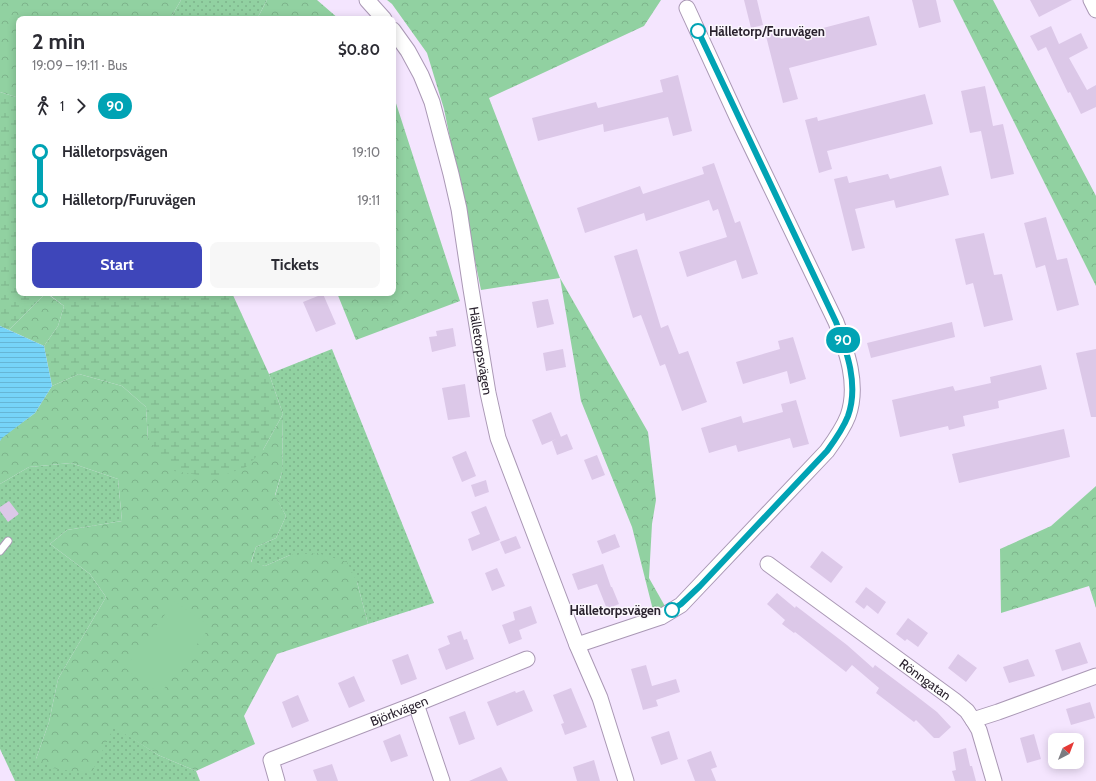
<!DOCTYPE html>
<html lang="en">
<head>
<meta charset="utf-8">
<style>
  body { margin:0; font-family:Cabin,sans-serif; background:#f7f7f7; color:#2b2b33; height:100vh; display:flex; flex-direction:column; font-size:15px; white-space:nowrap }
  * { box-sizing:border-box; margin:0 }
  p { font-size:13px; color:#7c7c81 }
  .icon { flex:none; width:22px; height:22px; fill:none; stroke:currentColor; stroke-width:2; stroke-linecap:round; stroke-linejoin:round }
  .map { position:relative; flex:1; overflow:hidden }
  .drawer { position:absolute; left:16px; top:16px; width:380px; height:280px; display:flex; flex-direction:column; background:#fff; border-radius:8px; box-shadow:0 2px 10px #0003 }
  .drawer>* { flex:none }
  .badge { padding:0 8px; border-radius:13px; font-size:14px; line-height:26px }
  .needle { width:26px; rotate:42deg }
  .fabs { position:absolute; left:1048px; top:733px; display:grid; gap:8px }
  .fabs a { display:grid; place-items:center; width:36px; height:36px; border-radius:8px; background:#fff; box-shadow:0 2px 10px #0003; font-size:20px }
  .map>.badge { position:absolute; translate:-50% -50%; box-shadow:0 0 0 2px #fff }
  .legs { display:flex; align-items:center; gap:6px; height:44px; padding:0 16px; font-size:13px }
  .legs p { margin-inline-start:auto }
  .overview { display:flex; align-items:center; justify-content:space-between; height:68px; padding:0 16px }
  h1 { font-size:22px; font-weight:700; line-height:30px }
  .cta { display:flex; gap:8px; margin-top:auto; padding:8px 16px }
  .cta a { flex:1; height:46px; border-radius:8px; background:#3e46ba; color:#fff; font-size:16px; font-weight:700; line-height:46px; text-align:center }
  .cta a+a { background:#f7f7f7; color:#2b2b33 }
  ul { padding:0 16px; list-style:none }
  li { display:flex; align-items:center; gap:14px; height:48px; font-size:15px }
  li i { display:grid; place-items:center; width:6px; height:100%; margin:0 5px; background:currentColor }
  li i::after { content:''; width:10px; height:10px; margin:-5px; border:3px solid; border-radius:50%; background:#fff }
  li p { margin-inline-start:auto }
  li:first-child i { background:linear-gradient(#0000 50%,currentColor 0) }
  li:last-child i { background:linear-gradient(currentColor 50%,#0000 0) }
  .map>svg:first-child { display:block }
  .grass { fill:url(#grass-dots) }
  .forest { fill:url(#forest-crowns) }
  .wetland { fill:url(#wetland-marsh) }
  .garden { fill:#91d1a1 }
  .water { fill:url(#water-rules) }
  .building { fill:#dcc8e8 }
  .lines { fill:none; stroke-linecap:round; stroke-linejoin:round }
  .lane-casing { stroke:#aa98b5; stroke-width:9 }
  .street-casing { stroke:#aa98b5; stroke-width:17 }
  .lane { stroke:#fff; stroke-width:7 }
  .street { stroke:#fff; stroke-width:15 }
  .line-1-casing { stroke:#fff; stroke-width:9 }
  .line-1 { stroke:#00a3b4; stroke-width:6 }
  .stop-1-dot { fill:#fff; stroke:#00a3b4; stroke-width:2 }
  .labels { text-anchor:middle; dominant-baseline:central; stroke-width:3; stroke-linejoin:round; paint-order:stroke }
  .stop-label { font-size:13px; font-weight:bold; fill:#2a222e; stroke:#fbf7fd; text-anchor:start }
  .street-label { font-size:13px; fill:#2a222e; stroke:#fbf7fd }
</style>
</head>
<body>
<div class="map">
<svg width="1096" height="781" viewBox="0 0 1096 781">
  <defs>
    <pattern id="grass-dots" width="8" height="8" patternUnits="userSpaceOnUse"><rect width="8" height="8" fill="#91d1a1"/><path d="M2 2h.1M6 6h.1" fill="none" stroke="#7db38b" stroke-width="1.8" stroke-linecap="round"/></pattern>
    <pattern id="forest-crowns" width="20" height="18" patternUnits="userSpaceOnUse"><rect width="20" height="18" fill="#91d1a1"/><path d="M2 6a3 3 0 1 1 6 0M12 15a3 3 0 1 1 6 0" fill="none" stroke="#7db38b"/></pattern>
    <pattern id="wetland-marsh" width="20" height="14" patternUnits="userSpaceOnUse"><rect width="20" height="14" fill="#91d1a1"/><path d="M1 5h8M5 5V1M11 12h8M15 12V8" fill="none" stroke="#7db38b"/></pattern>
    <pattern id="water-rules" width="6" height="5" patternUnits="userSpaceOnUse"><rect width="6" height="5" fill="#76d4f8"/><path d="M0 2.5h6" fill="none" stroke="#66b6d5"/></pattern>
  </defs>
  <rect width="100%" height="100%" fill="#f4e5fe"/>
  <path class="grass" d="M181 0H267L257 19H170Z
    M332 349 434 603 368 624 357 582 290 555 265 566 251 563 256 547 276 538 286 516 275 496 282 472 283 414 269 374Z
    M71 463 118 479 122 521 67 530 50 544 90 574 106 597 58 679 49 722 36 759 114 726 158 755 196 771 200 781H15L0 749V484L29 467Z"/>
  <path class="forest" d="M0 0H181L170 19H19V98L0 92Z
    M267 0H317L339 19H257Z
    M387 0H661L644 26 489 98 516 168 560 278 648 432 656 500 652 524 649 578 666 608 653 610 632 527 581 401 560 278 481 290 444 109 427 53 392 4Z
    M953 0H993L1096 196V286Z
    M393 94 460 301 356 340 337 293H393Z
    M46 293 64 306 58 326 44 346 9 330Z
    M79 374 122 386 146 407 148 440 263 450 283 414 282 472 275 495 286 516 276 538 256 547 251 562 265 566 290 555 317 553 347 562 357 582 368 624 277 654 244 716 255 744 196 771 158 755 114 727 91 774 52 768 36 759 49 722 58 679 106 597 90 574 50 544 67 530 122 521 118 479 71 463 29 467 0 484V441L1 438 35 413 52 386Z
    M1096 486V608L1089 586 1001 613 1000 549 1051 526Z"/>
  <path class="wetland" d="M0 92 19 98V293H46L9 330 0 326Z
    M47 293H232L269 374 283 414 263 450 246 467 216 478 174 471 148 440 146 407 122 386 79 374 52 386 44 346 58 326 64 306Z"/>
  <path class="garden" d="M175 601 210 627 160 694 125 668Z"/>
  <path class="water" d="M0 326 44 346 52 386 35 413 2 438 0 441Z"/>
  <path class="building" d="M744 0H757L763 25 751 28Z
    M912 0H936L941 22 919 28Z
    M1030 0H1072L1039 17Z
    M869 16 877 45 789 68 798 99 783 103 766 36 779 32 781 39Z
    M1051 26 1059 44 1081 33 1088 48 1069 58 1087 90 1096 85V107L1081 114 1070 92 1068 93 1046 47 1038 51 1030 36Z
    M678 75 692 131 673 136 668 117 604 132 603 124 538 141 532 118 596 102 598 108 663 92 660 80Z
    M985 86 993 126 1003 124 1014 174 991 179 981 131 970 133 961 91Z
    M925 94 933 124 827 151 832 169 819 173 805 120 817 117 818 121Z
    M714 163 735 223 740 221 758 274 742 279 736 260 687 277 679 252 727 237 718 209 713 211 709 200 646 221 644 213 585 233 577 208 640 186 643 194 704 174 702 167Z
    M941 166 949 195 896 208 894 200 855 209 865 248 852 251 834 179 847 176 849 183 888 174 890 179Z
    M1046 217 1057 260 1067 258 1079 305 1057 311 1045 265 1036 268 1024 223Z
    M984 233 994 275 1002 274 1013 320 984 327 973 283 966 285 955 239Z
    M637 249 661 328 668 325 679 354 688 351 707 402 682 411 665 364 660 366 641 315 633 318 614 256Z
    M323 294 336 324 316 332 303 302Z
    M548 299 554 324 537 328 532 302Z
    M952 322 955 337 871 358 867 343Z
    M453 328 456 346 432 352 429 337 437 336 436 331Z
    M793 337 806 379 790 384 787 371 743 384 736 362 780 349 778 341Z
    M563 349 566 367 546 371 543 353Z
    M1096 349V417H1091L1076 353Z
    M1041 365 1047 389 998 401 999 408 963 416 965 426 949 430 948 426 900 437 892 400 953 386 955 391 991 383 990 377Z
    M465 384 470 417 448 420 442 388Z
    M796 400 809 444 793 448 790 438 738 452 736 445 709 453 701 428 741 416 743 423 783 412 781 404Z
    M551 412 561 437 542 445 532 420Z
    M1064 429 1070 457 959 483 952 454Z
    M567 434 573 449 557 455 552 441Z
    M466 451 476 476 462 482 452 457Z
    M597 455 605 475 592 480 584 460Z
    M486 480 489 492 475 497 471 485Z
    M9 501 19 514 8 522 0 511V507Z
    M486 506 500 540 472 551 468 539 480 534 471 512Z
    M615 534 620 547 602 554 597 541Z
    M516 536 521 548 505 554 500 542Z
    M822 551 843 567 831 583 810 567Z
    M603 564 611 587H612L619 604 607 609 597 584 578 590 572 574Z
    M497 568 505 586 492 591 485 573Z
    M866 587 886 602 878 614 867 605 864 609 855 602Z
    M777 593 795 608 796 606 847 645 873 668 875 665 915 695 937 712 951 727 939 738H934L916 720 914 722 876 693 879 688 852 665 846 672 795 632 794 633 782 624 785 620 767 604Z
    M531 606 537 623 519 630 522 639 509 644 502 625 515 620 513 612Z
    M908 618 928 633 918 647 907 639 905 641 896 634Z
    M461 631 464 640 467 639 474 659 446 670 438 649 450 644 447 636Z
    M1080 642 1088 663 1062 671 1055 650Z
    M408 654 417 679 401 685 392 660Z
    M958 654 977 668 966 682 948 668Z
    M1028 659 1035 676 1009 683 1003 667Z
    M646 665 652 686 676 679 680 692 656 700 658 706 643 710 631 669Z
    M354 676 365 701 349 708 338 683Z
    M571 688 587 727 565 735 561 724 564 723 553 695Z
    M524 690 533 711 497 726 487 702 515 691 516 693Z
    M298 695 309 721 292 728 282 702Z
    M1090 702 1095 718 1071 725 1066 709Z
    M465 711 475 739 459 745 449 717Z
    M669 731 678 759 661 765 651 737Z
    M400 734 408 756 391 762 383 741Z
    M1034 734 1041 759 1027 763 1020 738Z
    M966 748 970 766H972L976 781H955L952 771 956 770 953 752Z
    M711 751 717 767 711 769 716 781H695L687 760Z
    M594 760 600 781H577L573 767Z
    M332 764 338 781H317L313 770Z
    M501 767 508 781H469Z"/>
  <g class="lines">
    <g class="lane-casing">
      <path id="lane" d="M0 551 8 541"/>
    </g>
    <g class="street-casing">
      <g id="street">
        <path d="M367 0 384 19"/>
        <path d="M1091 0 1096 10"/>
        <path id="s1" d="M393 30 408 51 421 75 432 102 451 174 459 209 471 289 488 393 498 438 577 645 600 698 626 781"/>
        <path id="s2" d="M768 564 954 700 967 711 973 720 998 712 1096 676"/>
        <path d="M577 645 661 617 681 605 827 451C835 440 843 429 848 416 859 385 847 352 836 322L738 119 687 8"/>
        <path d="M416 704 442 781"/>
        <path d="M973 720 979 730 994 781"/>
        <path id="s3" d="M277 781 271 760 416 704 527 659"/>
      </g>
    </g>
    <use href="#lane" class="lane"/>
    <use href="#street" class="street"/>
  </g>
  <g class="lines">
    <g class="line-1-casing">
      <path id="line-1" d="M672 610 681 604 700 586 827 451C835 440 843 429 848 416 859 385 847 352 836 322L698 31"/>
    </g>
    <use href="#line-1" class="line-1"/>
  </g>
  <g class="stop-1-dot">
    <circle cx="698" cy="31" r="7"/>
    <circle cx="672" cy="610" r="7"/>
  </g>
  <g class="labels">
    <g class="stop-label">
      <text x="709" y="31">Hälletorp/Furuvägen</text>
      <text x="661" y="610" text-anchor="end">Hälletorpsvägen</text>
    </g>
    <g class="street-label">
      <text stroke="none"><textPath href="#s1" startOffset="336">Hälletorpsvägen</textPath></text>
      <text stroke="none"><textPath href="#s2" startOffset="195">Rönngatan</textPath></text>
      <text stroke="none"><textPath href="#s3" startOffset="159">Björkvägen</textPath></text>
    </g>
  </g>
</svg>
<div class="fabs">
<a><svg class="needle" viewBox="-14 -14 28 28"><path d="M0-13l5 13h-10z" fill="#e53935"/><path d="M0 13l5-13h-10z" fill="#7c7c81"/></svg></a>
</div>
<b class="badge" style="left:843px;top:340px;background:#00a3b4;color:#fff">90</b>
<section class="drawer">
<div class="overview"><div><h1>2 min</h1><p>19:09 – 19:11 · Bus</p></div><b>$0.80</b></div>
<div class="legs"><svg class="icon" aria-label="walk" viewBox="0 0 24 24"><circle cx="13" cy="4" r="2"/><path d="M13 8l-2 6 4 7M11 14l-3 7M7 12l3-4h3l4 4"/></svg>1<svg class="icon" aria-label="forward" viewBox="0 0 24 24"><path d="M9 5l7 7-7 7"/></svg><b class="badge" style="background:#00a3b4;color:#fff">90</b></div>
<ul>
<li><i style="color:#00a3b4"></i><b>Hälletorpsvägen</b><p>19:10</p></li>
<li><i style="color:#00a3b4"></i><b>Hälletorp/Furuvägen</b><p>19:11</p></li>
</ul>
<div class="cta"><a>Start</a><a>Tickets</a></div>
</section>
</div>
</body>
</html>
